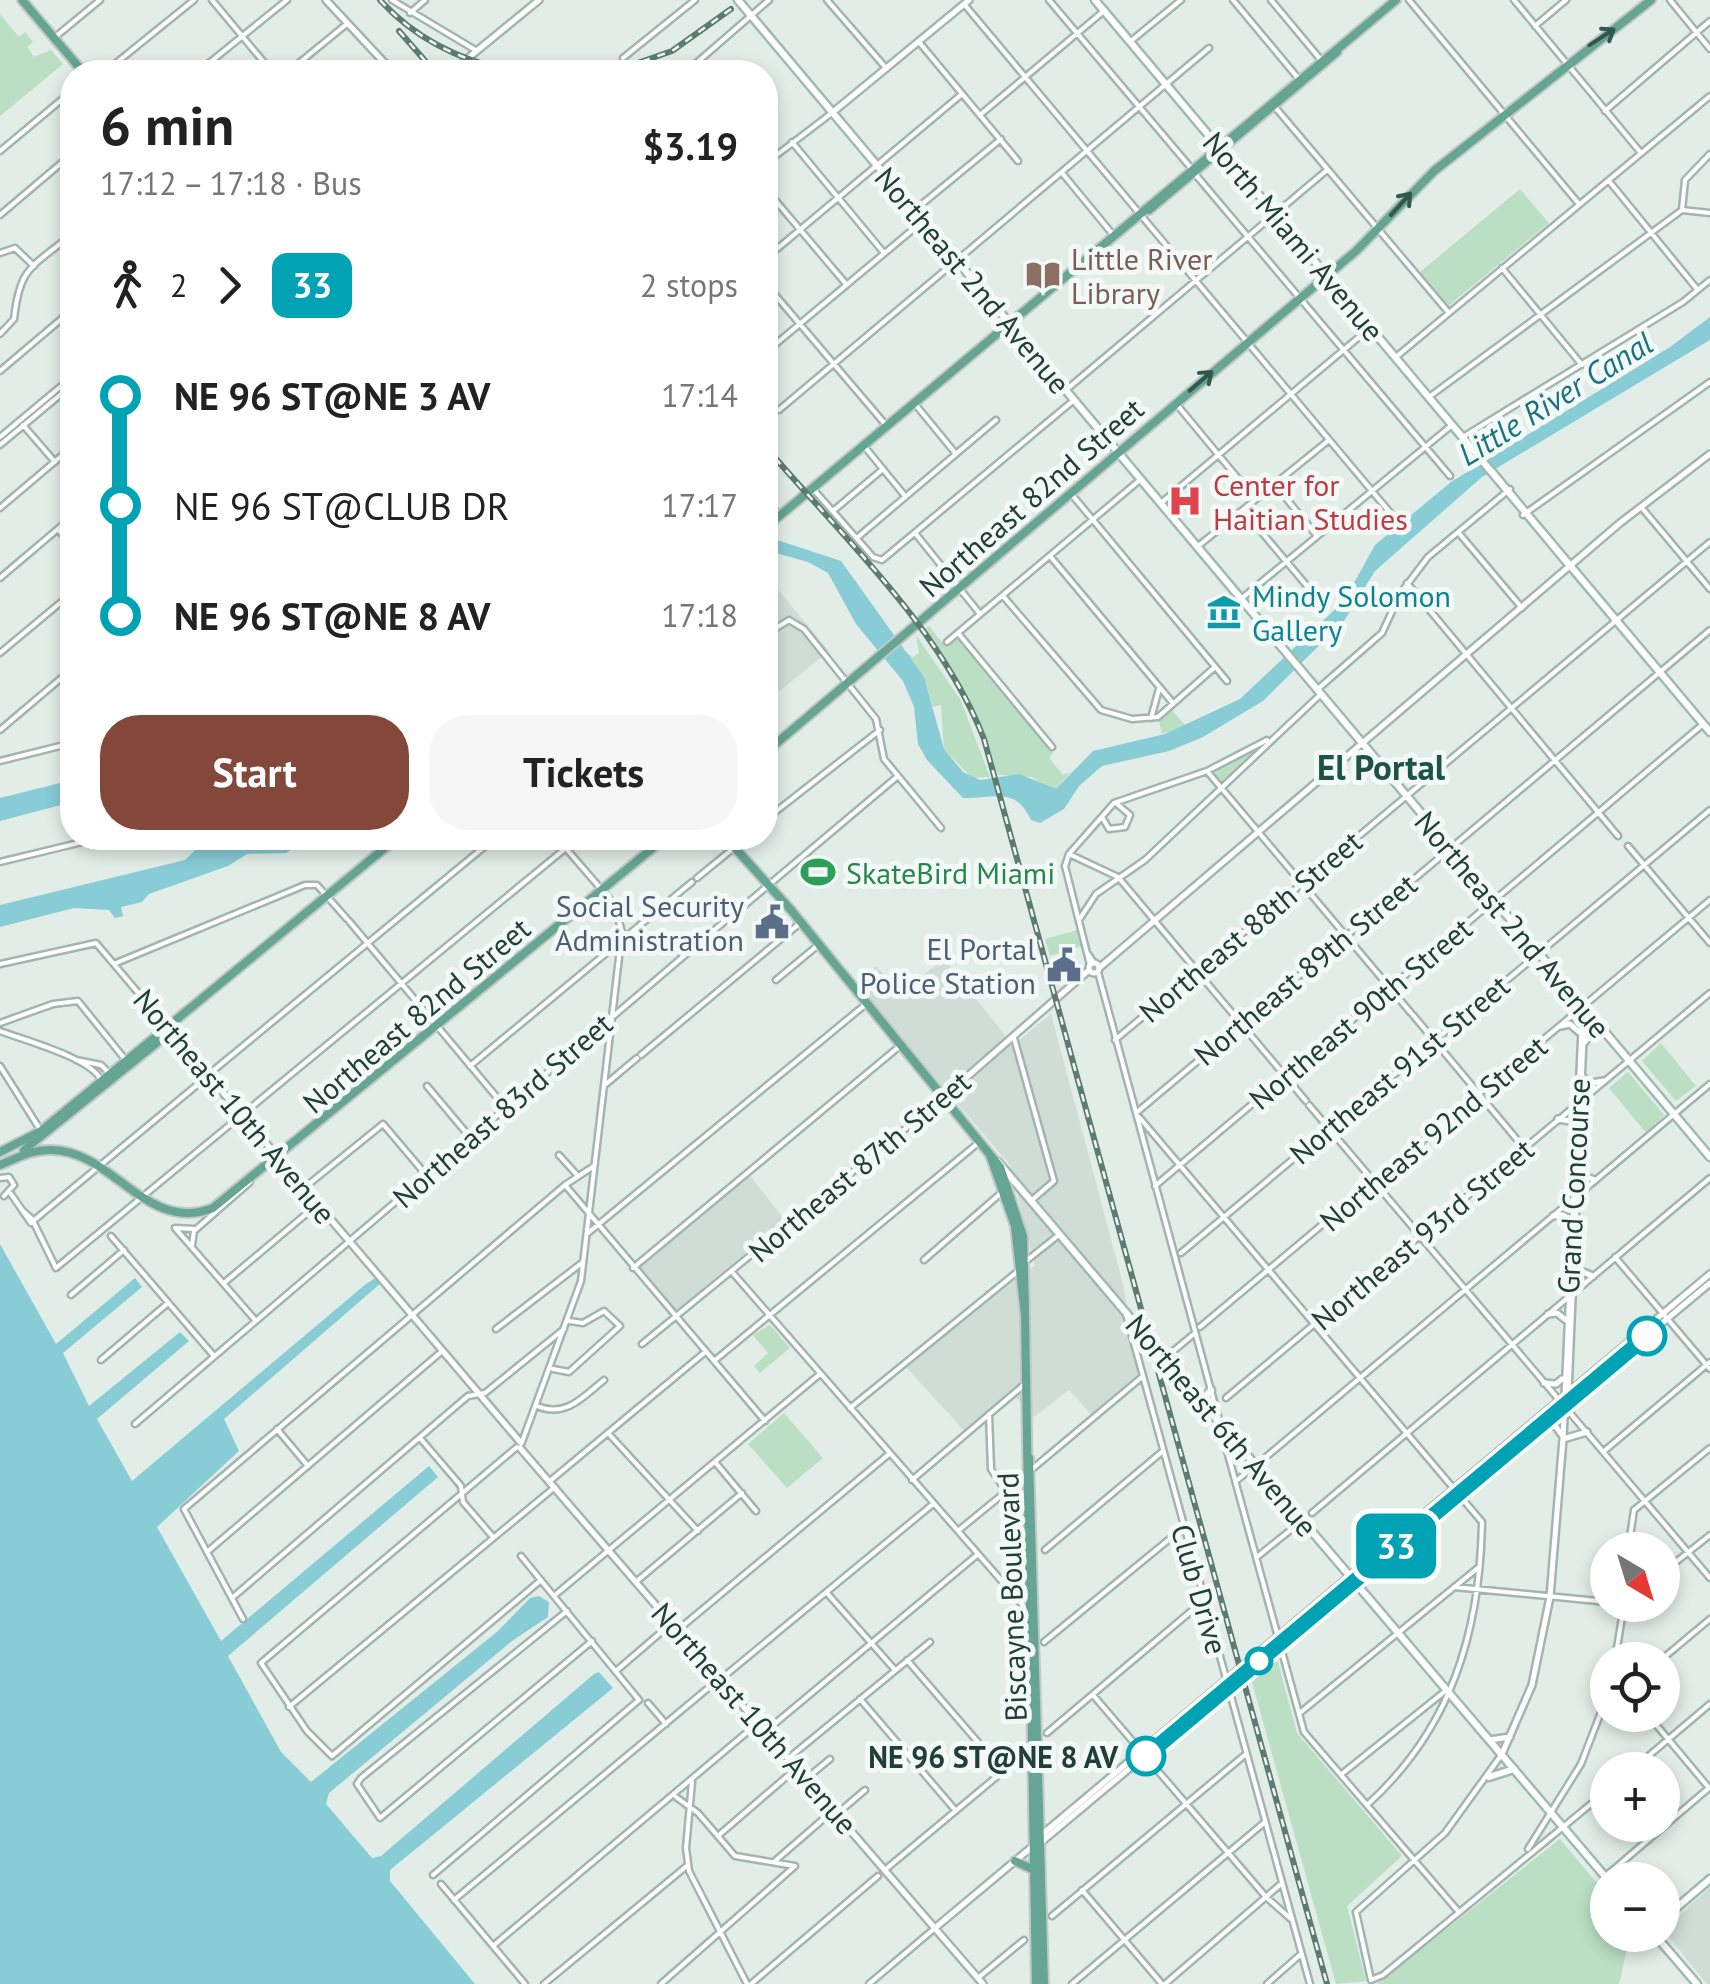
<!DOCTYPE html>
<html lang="en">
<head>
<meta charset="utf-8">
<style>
  body { margin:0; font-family:"PT Sans",sans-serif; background:#f6f6f6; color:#222; height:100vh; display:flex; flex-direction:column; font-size:38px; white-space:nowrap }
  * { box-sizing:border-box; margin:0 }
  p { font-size:32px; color:#767676 }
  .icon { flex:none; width:55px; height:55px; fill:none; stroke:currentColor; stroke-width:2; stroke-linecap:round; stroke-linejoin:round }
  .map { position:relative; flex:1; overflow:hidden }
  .details { position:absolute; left:60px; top:60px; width:718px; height:790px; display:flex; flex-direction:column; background:#fff; border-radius:40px; box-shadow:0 5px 15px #0003 }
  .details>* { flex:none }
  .badge { padding:0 20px; border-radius:15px; font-size:35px; line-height:65px }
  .needle { width:65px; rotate:142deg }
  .buttons { position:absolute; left:1590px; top:1532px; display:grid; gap:20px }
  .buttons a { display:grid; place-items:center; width:90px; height:90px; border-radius:50%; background:#fff; box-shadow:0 5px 15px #0003; font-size:50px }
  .map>.badge { position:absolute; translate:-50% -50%; box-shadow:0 0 0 5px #fff }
  .legs { display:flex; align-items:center; gap:15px; height:110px; padding:0 40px; font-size:32px }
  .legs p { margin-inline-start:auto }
  .headline { display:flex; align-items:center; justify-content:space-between; height:170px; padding:0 40px }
  h1 { font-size:55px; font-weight:700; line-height:75px }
  .button { display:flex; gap:20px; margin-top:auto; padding:20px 40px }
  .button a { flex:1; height:115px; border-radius:40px; background:#834839; color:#fff; font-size:40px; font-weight:700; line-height:115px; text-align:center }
  .button a+a { background:#f6f6f6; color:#222 }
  ul { padding:0 40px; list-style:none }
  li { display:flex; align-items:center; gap:35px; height:110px; font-size:38px }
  li i { display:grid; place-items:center; width:15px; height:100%; margin:0 12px; background:currentColor }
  li i::after { content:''; width:25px; height:25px; margin:-12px; border:8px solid; border-radius:50%; background:#fff }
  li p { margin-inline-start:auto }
  li:first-child i { background:linear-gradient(#0000 50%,currentColor 0) }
  li:last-child i { background:linear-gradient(currentColor 50%,#0000 0) }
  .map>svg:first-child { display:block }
  .built { fill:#d0ddd7 }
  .green { fill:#badfc3 }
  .water { fill:#88ccd5 }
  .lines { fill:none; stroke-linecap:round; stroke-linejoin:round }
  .minor-casing { stroke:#a4b5af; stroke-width:9 }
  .tertiary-casing { stroke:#a4b5af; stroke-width:10 }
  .secondary-casing { stroke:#a0bab0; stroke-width:11 }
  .primary-casing { stroke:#c1c9c7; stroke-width:12 }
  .minor { stroke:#fff; stroke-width:4 }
  .tertiary { stroke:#fff; stroke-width:5 }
  .secondary { stroke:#fff; stroke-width:6 }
  .primary { stroke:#65a592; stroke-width:8 }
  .rail-casing { stroke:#5c7b71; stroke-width:6 }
  .rail { stroke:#f3f9f6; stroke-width:2.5; stroke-dasharray:8; stroke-linecap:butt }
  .oneway { stroke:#32584d }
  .line-1-casing { stroke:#fff; stroke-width:22 }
  .line-1 { stroke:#00a3b4; stroke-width:15 }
  .stop-1-dot { fill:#fff; stroke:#00a3b4; stroke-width:5 }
  .labels { text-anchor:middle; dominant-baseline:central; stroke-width:10; stroke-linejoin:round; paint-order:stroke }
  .street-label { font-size:30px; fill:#213f36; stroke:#f3f9f6 }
  .education-label { font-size:30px; fill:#785e54; stroke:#f3f9f6; text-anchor:start }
  .health-label { font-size:30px; fill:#be3a42; stroke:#f3f9f6; text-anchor:start }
  .culture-label { font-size:30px; fill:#0d838f; stroke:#f3f9f6; text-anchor:start }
  .leisure-label { font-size:30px; fill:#27864d; stroke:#f3f9f6; text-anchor:start }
  .service-label { font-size:30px; fill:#4e5e75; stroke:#f3f9f6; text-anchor:end }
  .stop-label { font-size:30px; font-weight:bold; fill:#213f36; stroke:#f3f9f6; text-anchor:end }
  .water-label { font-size:32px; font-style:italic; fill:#18727f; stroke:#f3f9f6 }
  .quarter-label { font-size:35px; font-weight:bold; fill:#1c5343; stroke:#f3f9f6 }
</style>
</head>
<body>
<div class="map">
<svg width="1710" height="1984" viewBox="0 0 1710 1984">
  <rect width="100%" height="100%" fill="#e2ede8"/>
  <path class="built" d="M765 574 829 651 765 703Z
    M944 959 1013 1045 1051 1014 1123 1284 1138 1374 1091 1414 1069 1390 1034 1417 1016 1398 969 1436 906 1367 1011 1279 1035 1266 1010 1165 854 983 876 966 902 993Z
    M750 1176 785 1220 676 1311 640 1268Z
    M1710 1887V1984H1707L1663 1930Z"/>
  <path class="green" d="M0 14 19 37 25 32 33 42 27 47 34 57 51 50 63 64 0 116Z
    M1520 189 1549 223 1448 306 1420 272Z
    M929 626 945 646 959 639 1050 748 1053 753 1049 758 1063 775 1071 772 1056 789H1049L1032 777 998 775 970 701 923 630Z
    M916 635 960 699 990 777 972 778 944 749 941 705 933 707 924 677 901 648 913 657 919 653Z
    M1169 707 1186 726 1162 734 1158 717Z
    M1255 750 1224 784 1215 777V770Z
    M1077 930 1082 946 1050 956 1045 939Z
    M1661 1043 1696 1086 1676 1101 1642 1061Z
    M1628 1072 1664 1115 1646 1133 1609 1088Z
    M770 1325 790 1348 760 1373 754 1366 768 1353 753 1335Z
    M784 1413 823 1458 787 1488 748 1444Z
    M1270 1658 1278 1662 1297 1733 1402 1856 1347 1906 1366 1981 1336 1984 1250 1675Z
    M1560 1839 1607 1895 1608 1935H1630L1619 1984H1377Z"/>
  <path class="water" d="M1710 317V340L1482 477 1375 571 1344 621 1263 701 1203 737 1169 751 1102 766 1079 786 1064 809 1040 823 1031 820C1015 786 995 799 963 798L927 760 918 744 914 707 903 681 856 624 828 573 808 562 765 550V536L841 561 924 677 944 749 963 772 980 780 1019 774 1056 789 1093 751 1165 734 1240 699 1344 601 1375 545 1451 482 1670 347Z
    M72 780V802L0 821V798Z
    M208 838H310L286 853 247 854 228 866 149 894 142 902 121 907 123 916 115 918 109 910 74 908 0 927V905L185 860Z
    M0 1244 56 1344 135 1278 142 1287 63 1353 89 1406 180 1332 189 1341 97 1419 132 1481 366 1284 377 1277 381 1283 224 1419 239 1451 157 1527 221 1641 429 1466 438 1477 228 1656 281 1752 311 1782 498 1631 530 1598 539 1596 549 1602 548 1617 512 1641 329 1793 326 1804 372 1858 381 1856 594 1674 599 1672 613 1688 390 1870V1881L475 1984H0Z"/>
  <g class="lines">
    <g class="minor-casing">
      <path id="minor" d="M212 0 272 72
        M392 0 477 51
        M827 0 886 68
        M1049 0 1191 168
        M1233 0 1298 78
        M1271 0 1321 60
        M1409 0 1579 204
        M1514 0 1641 153
        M1670 0 1710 49
        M964 4 1398 522
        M410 13 425 0
        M1535 26 1566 0
        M54 38 100 0
        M1131 41 1181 0
        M919 42 1018 161
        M623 58 695 0
        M105 72 194 0
        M198 72 287 0
        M288 72 348 23
        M369 72 383 61
        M686 72 769 0
        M1275 107 1449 313
        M1605 111 1710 21
        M980 115 1105 10
        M792 142 884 253
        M0 151 72 91
        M765 164 833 112
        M1063 174 1114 236
        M1195 174 1450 476
        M1609 181 1697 289
        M765 188 846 284
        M916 209 1001 139
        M1682 210 1710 213
        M0 215 72 154
        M0 253 15 248 34 266
        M765 259 962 94
        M1502 268 1582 365
        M765 283 885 424
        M0 334 14 319C20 265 32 268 72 234
        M765 353 923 221
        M1396 357 1710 96
        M0 371 72 310
        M1066 390 1327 170
        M1429 397 1682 210 1685 180 1710 154
        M915 404 956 454
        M1178 406 1255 499
        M779 410 1209 48
        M23 425 55 462
        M0 437 72 377
        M1463 437 1683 302 1710 280
        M0 445 72 385
        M864 446 905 496
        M1276 486 1317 536
        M814 490 873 557 882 560 1074 400
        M1073 496 1227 681
        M1161 503 1371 327
        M0 508 72 447
        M1642 508 1710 589
        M1243 510 1323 605
        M833 511 883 469
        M1523 515 1710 382
        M58 529 72 547
        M1458 532 1522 608
        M915 533 980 614
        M858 537 996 420
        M1197 547 1329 440
        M1050 556 1172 702
        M0 578 72 517
        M1407 583 1618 836
        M1003 596 1101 710 1132 719 1158 717 1215 667
        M1241 599 1452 425
        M958 633 1052 747
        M765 635 789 620 804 629 876 719 884 759 941 828
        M947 642 1141 479
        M0 653 72 593
        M1319 688 1382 633 1400 594 1428 557 1510 489
        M1151 718 1159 689
        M0 730 72 669
        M0 761 72 743
        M1207 771 1411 1013
        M1102 817 1109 829 1125 827 1130 815 1116 803
        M765 820 880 730
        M1628 846 1710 943
        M1069 854 1118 877 1306 1101
        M0 862 99 838
        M697 878 746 838
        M739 910 898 776
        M1079 920 1096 894 1145 860 1321 694
        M349 921 505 1107
        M1088 954 1094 963
        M116 963 305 885H317L347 919
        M0 964 96 943 168 1028
        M1090 965 1065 866 1069 854 1114 803 1207 771 1267 740
        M1098 972 1219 1420
        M776 980 817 946
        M1413 1015 1524 1148
        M0 1023 53 1004 78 1001 124 1058
        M0 1031C24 1040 91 1058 101 1080
        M1014 1038 1054 1181 1032 1200
        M1115 1040 1710 542
        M641 1055 799 924
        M76 1060 101 1065 110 1074
        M0 1066 41 1131
        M470 1066 692 882
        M214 1070 495 838
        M606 1084 637 1058
        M427 1086 469 1136
        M1309 1105 1710 1578
        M1136 1113 1710 630
        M1139 1117 1482 1522C1480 1633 1451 1729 1367 1805
        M559 1155 577 1175
        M0 1178 9 1177 14 1185 4 1196
        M565 1185 765 1421
        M1155 1186 1702 725
        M304 1188 383 1124 427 1176
        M11 1194 31 1223
        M23 1211 32 1219 56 1268 578 838
        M32 1222 209 1075
        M175 1228 256 1321
        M175 1228 195 1229
        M588 1233 866 1004
        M111 1236 214 1356
        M192 1245 194 1231 250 1182
        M1181 1253 1710 810
        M1615 1257 1710 1369
        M924 1260 1000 1194
        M1026 1261 1060 1234
        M633 1268 901 1045
        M732 1272 1027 1610
        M224 1283 318 1204
        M71 1295 124 1250
        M1126 1314 1310 1984
        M1200 1327 1710 900
        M496 1329 583 1262
        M642 1344 944 1097
        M1165 1358 1195 1333
        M101 1360 168 1303
        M714 1361 977 1144
        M553 1369 569 1372 620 1326 604 1311 583 1323 569 1321
        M1226 1398 1710 993
        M537 1406C566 1418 583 1397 604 1380
        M850 1408 1017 1272
        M989 1414 991 1469 1006 1491
        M135 1424 732 915
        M277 1429 308 1466
        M1221 1429 1304 1732 1458 1911
        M608 1433 698 1531
        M420 1438 461 1486 463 1502 493 1537
        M522 1442 581 1281 622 932 614 904 557 838
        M517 1447 261 1663 307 1731 332 1756 541 1580
        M1603 1452 1710 1362
        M1266 1457 1710 1084
        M715 1462 756 1511
        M1031 1470 1142 1377
        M912 1480 1026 1383
        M550 1481 704 1353
        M1236 1481 1256 1465
        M1312 1513 1710 1178
        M959 1530 1025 1476
        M1045 1550 1163 1451
        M1628 1550 1634 1510 1710 1448
        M207 1552 441 1352
        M1257 1557 1303 1520
        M1662 1573 1710 1535
        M637 1581 742 1493
        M1003 1585 1026 1567
        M1454 1587 1608 1602
        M827 1593 895 1670
        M555 1595 820 1374
        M232 1598 468 1396 485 1393 564 1329
        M567 1611 361 1778 357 1784 380 1818 592 1641
        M243 1619 184 1509 565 1185 594 1166
        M679 1629 889 1454
        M1044 1642 1183 1528
        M907 1660 1002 1770
        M1615 1660 1624 1605
        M1661 1660 1710 1619
        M616 1671 673 1622
        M727 1674 933 1504
        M1093 1695 1266 1897 1291 1919
        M860 1699 956 1811
        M648 1703 666 1724
        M289 1707 555 1487
        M1301 1712 1479 1567
        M1648 1715 1709 1788
        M772 1726 977 1555
        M1047 1733 1202 1602
        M1502 1754 1445 1833 1356 1912 1371 1980 1383 1975 1608 1790
        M790 1757 930 1642
        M1632 1770 1710 1704
        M1343 1773 1444 1692
        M807 1778 830 1759
        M692 1782 686 1848 689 1871 747 1984
        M838 1813 865 1790
        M719 1835 791 1773
        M1528 1849 1581 1764 1608 1694
        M775 1861 828 1815
        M886 1869 1019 1758
        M433 1875 639 1700 521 1556
        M1607 1875 1710 1787
        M441 1884 525 1984
        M1082 1890 1162 1984
        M454 1900 713 1684
        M1052 1916 1246 1754
        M493 1946 752 1728
        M978 1978 1024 1940
        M544 1984 688 1865
        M661 1984 795 1866 735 1856 698 1813 676 1797
        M751 1984 878 1876
        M869 1984 935 1928
        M1072 1984 1265 1822
        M1165 1984 1281 1884
        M1267 1984 1301 1954"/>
    </g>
    <g class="tertiary-casing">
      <path id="tertiary" d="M326 0 393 72
        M451 72 539 0
        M833 112 969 0
        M765 499 779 516
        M1089 968a5 5 0 1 1 10 0a5 5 0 1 1-10 0Z
        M1099 968 1620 523 1710 454
        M1561 1026 1570 1024 1579 1032
        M168 1028 521 1443
        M1584 1078 1591 1083 1604 1081
        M944 1097 1089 970
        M1558 1119 1570 1121 1576 1128
        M1580 1175 1595 1180
        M1553 1216 1563 1215 1571 1221
        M1575 1269 1593 1276
        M1548 1314 1557 1313 1566 1320
        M1544 1383 1556 1384 1562 1379
        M1568 1393 1584 1015
        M1545 1422 1553 1423 1562 1435
        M1563 1439 1587 1432
        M520 1448 983 1984
        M1489 1740 1510 1737
        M1502 1754 1532 1685 1550 1597 1563 1439 1583 1007
        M1039 1837 1710 1274
        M1039 1844 1710 1283
        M935 1928 1033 1846"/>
    </g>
    <g class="secondary-casing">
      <path id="secondary" d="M738 0 1710 1157
        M1095 0 1710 732
        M1492 472 1570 566
        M1584 1042 1591 1033 1603 1032
        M998 1162 1608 1880
        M1198 1397H1205L1211 1390
        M1489 1777 1514 1769
        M1662 1920 1710 1879
        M1655 1935 1697 1984"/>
    </g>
    <g class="primary-casing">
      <path id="primary" d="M22 0 83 72
        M1149 210 1337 52
        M765 528 1396 0
        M765 753 1356 251 1434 171 1651 0
        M726 838 791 910 1000 1167 1023 1236 1025 1310
        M24 1150 164 1037 168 1028
        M0 1152 41 1131 397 838
        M990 1155 1015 1226 1025 1315 1036 1984
        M0 1165C17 1158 33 1149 52 1150 113 1151 147 1234 213 1208L665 838
        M1029 1458 1044 1984
        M1015 1861 1032 1869"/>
    </g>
    <use href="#minor" class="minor"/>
    <use href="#tertiary" class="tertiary"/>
    <use href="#secondary" class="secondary"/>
    <use href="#primary" class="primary"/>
    <g class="rail-casing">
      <path id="rail" d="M380 0C416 40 464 62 515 72
        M399 31 435 72
        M612 72 672 51 731 9
        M765 446C842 537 940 626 984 739L1327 1984"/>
    </g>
    <use href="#rail" class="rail"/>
  </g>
  <defs><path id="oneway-shaft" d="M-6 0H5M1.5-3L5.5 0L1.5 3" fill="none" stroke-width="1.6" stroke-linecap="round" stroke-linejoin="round" transform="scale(2.5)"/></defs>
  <g class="oneway">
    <use href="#oneway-shaft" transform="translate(1602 37) rotate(-33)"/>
    <use href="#oneway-shaft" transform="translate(1401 204) rotate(-48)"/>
    <use href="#oneway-shaft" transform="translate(1201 381) rotate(-41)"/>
  </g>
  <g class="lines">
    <g class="line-1-casing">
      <path id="line-1" d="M1146 1756 1647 1336"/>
    </g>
    <use href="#line-1" class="line-1"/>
  </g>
  <defs>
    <g id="library-bare" transform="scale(2.7)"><path d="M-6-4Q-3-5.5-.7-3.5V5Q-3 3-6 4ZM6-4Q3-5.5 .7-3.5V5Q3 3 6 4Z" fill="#8d6e63" stroke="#f3f9f6" stroke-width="2.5" paint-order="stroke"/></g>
    <g id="hospital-bare" transform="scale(2.7)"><path d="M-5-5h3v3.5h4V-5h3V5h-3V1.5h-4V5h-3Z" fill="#e0444e" stroke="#f3f9f6" stroke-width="2.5" paint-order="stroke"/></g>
    <g id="museum-bare" transform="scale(2.7)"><path d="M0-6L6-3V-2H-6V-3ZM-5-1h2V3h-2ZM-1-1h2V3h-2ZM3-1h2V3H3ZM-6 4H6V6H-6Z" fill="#0f9aa8" stroke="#f3f9f6" stroke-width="2.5" paint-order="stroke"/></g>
    <g id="stadium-bare" transform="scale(2.7)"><path d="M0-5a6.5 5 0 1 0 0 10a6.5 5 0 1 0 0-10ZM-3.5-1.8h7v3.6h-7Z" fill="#2e9e5b" stroke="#f3f9f6" stroke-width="2.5" paint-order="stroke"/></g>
    <g id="civic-bare" transform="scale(2.7)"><path d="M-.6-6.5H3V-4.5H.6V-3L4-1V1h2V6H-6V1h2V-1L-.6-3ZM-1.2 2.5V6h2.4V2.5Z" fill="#5c6f8a" stroke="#f3f9f6" stroke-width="2.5" paint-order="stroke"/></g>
  </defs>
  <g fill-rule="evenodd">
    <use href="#library-bare" x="1043" y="275"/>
    <use href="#hospital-bare" x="1185" y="501"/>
    <use href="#museum-bare" x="1224" y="612"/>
    <use href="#stadium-bare" x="818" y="872"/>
    <use href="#civic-bare" x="772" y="922"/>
    <use href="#civic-bare" x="1064" y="965"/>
  </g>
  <g class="stop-1-dot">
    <circle cx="1647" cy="1336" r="18"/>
    <circle cx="1259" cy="1661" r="12"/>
    <circle cx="1146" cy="1756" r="18"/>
  </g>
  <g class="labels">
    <g class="street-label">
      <text transform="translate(1294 236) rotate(50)">North Miami Avenue</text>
      <text transform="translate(973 280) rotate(50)">Northeast 2nd Avenue</text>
      <text transform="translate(1031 497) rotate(-41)">Northeast 82nd Street</text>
      <text transform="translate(1513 924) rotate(50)">Northeast 2nd Avenue</text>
      <text transform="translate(1250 926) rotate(-40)">Northeast 88th Street</text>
      <text transform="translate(1305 969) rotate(-40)">Northeast 89th Street</text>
      <text transform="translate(1360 1013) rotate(-40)">Northeast 90th Street</text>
      <text transform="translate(416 1015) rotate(-40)">Northeast 82nd Street</text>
      <text transform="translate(1399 1069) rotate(-40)">Northeast 91st Street</text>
      <text transform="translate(235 1106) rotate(50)">Northeast 10th Avenue</text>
      <text transform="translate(502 1110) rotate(-41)">Northeast 83rd Street</text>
      <text transform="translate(1433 1133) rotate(-40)">Northeast 92nd Street</text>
      <text transform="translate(859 1166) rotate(-40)">Northeast 87th Street</text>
      <text transform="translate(1573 1186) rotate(-87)">Grand Concourse</text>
      <text transform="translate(1422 1234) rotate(-40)">Northeast 93rd Street</text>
      <text transform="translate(1222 1425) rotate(50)">Northeast 6th Avenue</text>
      <text transform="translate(1200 1589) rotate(74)">Club Drive</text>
      <text transform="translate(1011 1597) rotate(-92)">Biscayne Boulevard</text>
      <text transform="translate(755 1718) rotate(49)">Northeast 10th Avenue</text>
    </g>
    <g class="education-label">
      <text x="1071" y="258">Little River<tspan x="1071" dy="34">Library</tspan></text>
    </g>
    <g class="health-label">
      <text x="1213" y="484">Center for<tspan x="1213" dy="34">Haitian Studies</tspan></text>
    </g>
    <g class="culture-label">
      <text x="1252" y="595">Mindy Solomon<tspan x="1252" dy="34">Gallery</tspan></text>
    </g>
    <g class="leisure-label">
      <text x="846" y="872">SkateBird Miami</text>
    </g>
    <g class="service-label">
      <text x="744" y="905">Social Security<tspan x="744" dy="34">Administration</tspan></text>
      <text x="1036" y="948">El Portal<tspan x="1036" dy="34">Police Station</tspan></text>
    </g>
    <g class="stop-label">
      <text x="1118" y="1756">NE 96 ST@NE 8 AV</text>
    </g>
    <g class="water-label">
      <text transform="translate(1555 398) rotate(-32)">Little River Canal</text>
    </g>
    <g class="quarter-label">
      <text x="1381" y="767">El Portal</text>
    </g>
  </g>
</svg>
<div class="buttons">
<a><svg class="needle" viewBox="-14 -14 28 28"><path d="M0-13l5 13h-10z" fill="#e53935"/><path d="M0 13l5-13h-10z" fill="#767676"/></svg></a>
<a><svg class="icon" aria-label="locate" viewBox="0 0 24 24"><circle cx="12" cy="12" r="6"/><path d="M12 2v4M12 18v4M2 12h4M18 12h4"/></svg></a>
<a>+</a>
<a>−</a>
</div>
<b class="badge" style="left:1396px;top:1546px;background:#00a3b4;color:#fff">33</b>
<section class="details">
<div class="headline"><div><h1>6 min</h1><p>17:12 – 17:18 · Bus</p></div><b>$3.19</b></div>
<div class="legs"><svg class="icon" aria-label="walk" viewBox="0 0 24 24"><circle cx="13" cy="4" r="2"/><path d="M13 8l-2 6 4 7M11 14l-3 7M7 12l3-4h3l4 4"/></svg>2<svg class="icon" aria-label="forward" viewBox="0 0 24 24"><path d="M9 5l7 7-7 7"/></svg><b class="badge" style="background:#00a3b4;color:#fff">33</b><p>2 stops</p></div>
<ul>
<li><i style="color:#00a3b4"></i><b>NE 96 ST@NE 3 AV</b><p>17:14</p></li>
<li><i style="color:#00a3b4"></i><span>NE 96 ST@CLUB DR</span><p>17:17</p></li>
<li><i style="color:#00a3b4"></i><b>NE 96 ST@NE 8 AV</b><p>17:18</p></li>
</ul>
<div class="button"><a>Start</a><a>Tickets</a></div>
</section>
</div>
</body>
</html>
